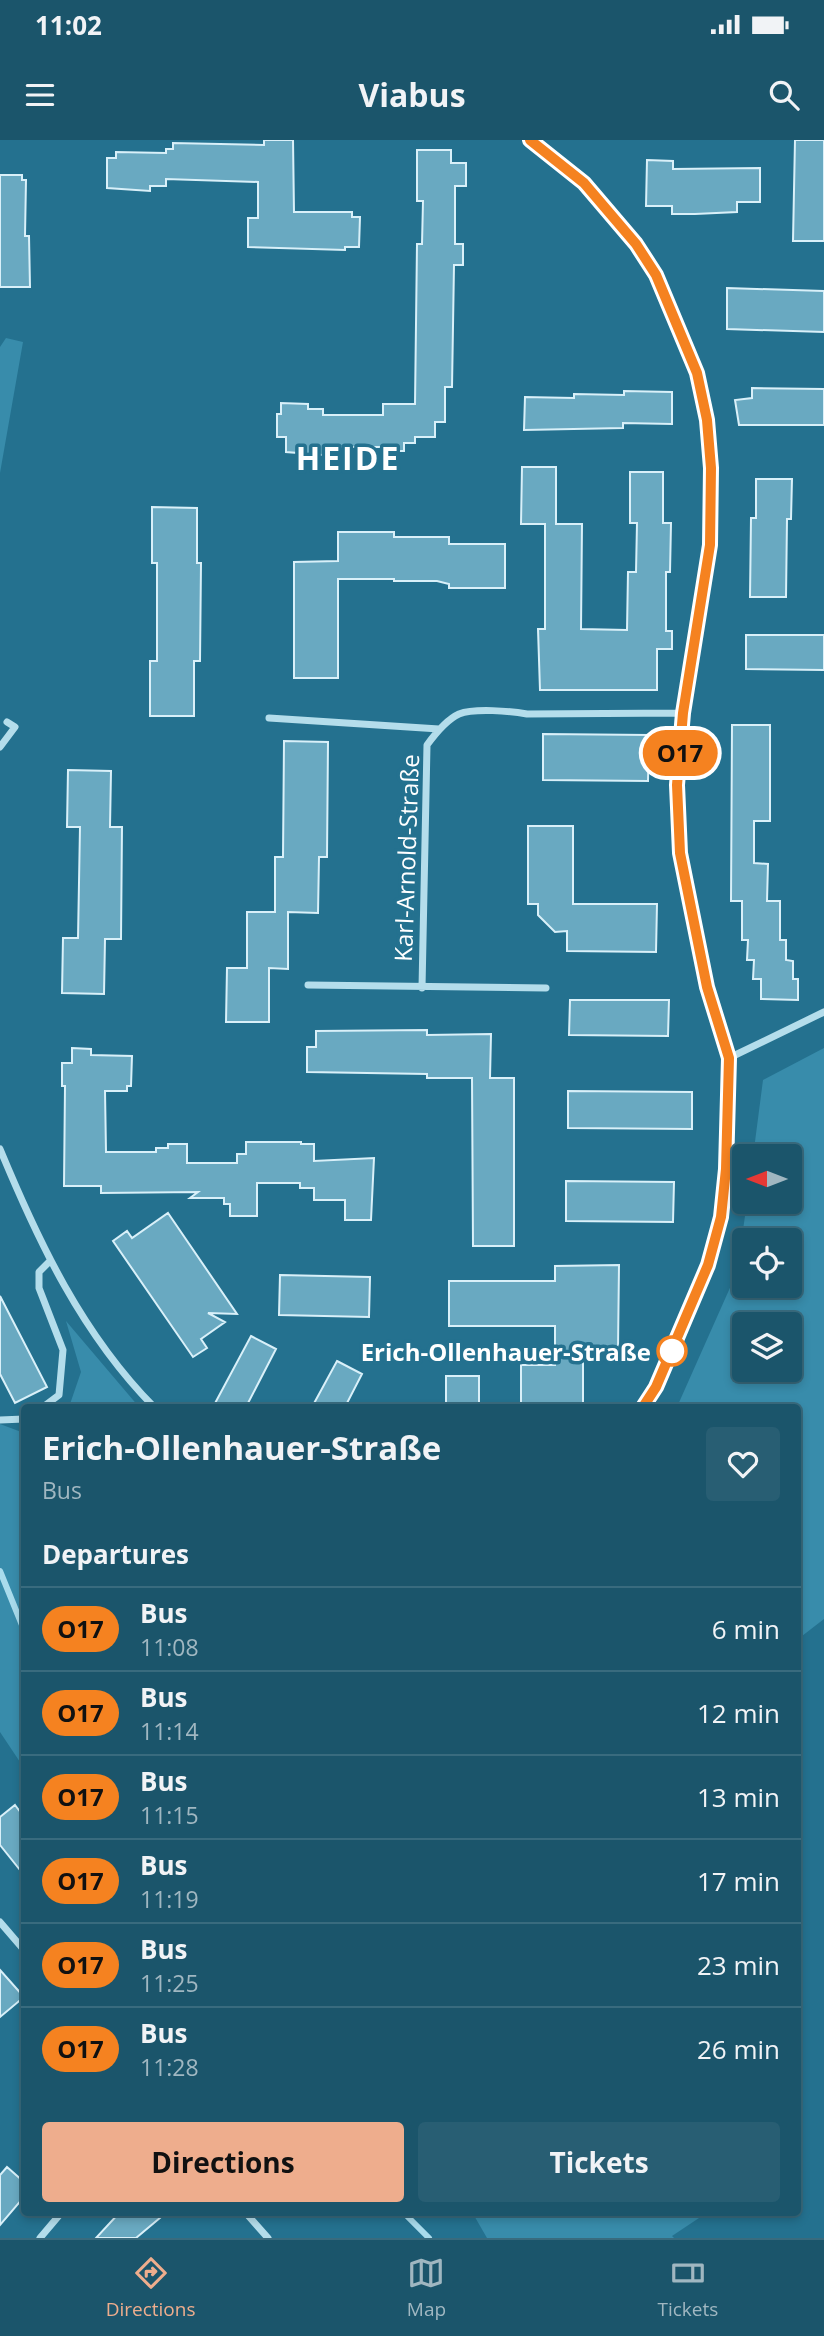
<!DOCTYPE html>
<html lang="en">
<head>
<meta charset="utf-8">
<style>
  body { margin:0; font-family:"Open Sans",sans-serif; background:#285e73; color:#f1f3f6; height:100vh; display:flex; flex-direction:column; font-size:26px; white-space:nowrap }
  * { box-sizing:border-box; margin:0 }
  p { font-size:23px; color:#a0b7c1 }
  .icon { flex:none; width:38px; height:38px; fill:none; stroke:currentColor; stroke-width:2; stroke-linecap:round; stroke-linejoin:round }
  .map { position:relative; flex:1; overflow:hidden }
  .sheet { position:absolute; left:21px; top:1264px; width:780px; height:812px; display:flex; flex-direction:column; background:#1b556b; border-radius:7px; box-shadow:0 4px 10px #0003,0 0 0 2px #396b7e }
  .sheet>* { flex:none }
  .badge { padding:0 14px; border-radius:23px; font-size:24px; line-height:46px }
  .needle { width:46px; rotate:270deg }
  .controls { position:absolute; left:732px; top:1004px; display:grid; gap:14px }
  .controls a { display:grid; place-items:center; width:70px; height:70px; border-radius:7px; background:#1b556b; box-shadow:0 4px 10px #0003,0 0 0 2px #396b7e; font-size:35px }
  .map>.badge { position:absolute; translate:-50% -50%; box-shadow:0 0 0 4px #fff }
  h2 { padding:0 21px; font-size:26px; line-height:63px }
  .round { display:grid; place-items:center; flex:none; width:74px; height:74px; border-radius:7px; background:#285e73 }
  .overview { display:flex; align-items:center; justify-content:space-between; height:119px; padding:0 21px }
  h1 { font-size:33px; font-weight:700; line-height:52px }
  .button { display:flex; gap:14px; margin-top:auto; padding:14px 21px }
  .button a { flex:1; height:80px; border-radius:7px; background:#eead8d; color:#111; font-size:28px; font-weight:700; line-height:80px; text-align:center }
  .button a+a { background:#285e73; color:#f1f3f6 }
  ul { padding:0; list-style:none }
  li { display:flex; align-items:center; gap:21px; height:84px; padding:0 21px; border-top:2px solid #396b7e }
  li div { flex:1 }
  li b { display:block; font-size:26px }
  li em { font-style:normal }
  li .badge { min-width:77px; font-weight:700; text-align:center }
  .status { display:flex; justify-content:space-between; align-items:center; height:49px; padding:0 35px; background:#1b556b; direction:ltr }
  .status svg { height:19px; fill:currentColor }
  header { display:flex; justify-content:space-between; align-items:center; height:91px; padding:0 21px; background:#1b556b; font-size:32px; font-weight:700 }
  .menu { display:flex; justify-content:space-around; align-items:center; height:98px; border-top:2px solid #396b7e; background:#1b556b; font-size:19px; color:#a0b7c1 }
  .menu a { display:grid; justify-items:center; gap:4px }
  .menu .on { color:#eead8d }
  .map>svg:first-child { display:block }
  .green { fill:#388cab; fill-rule:evenodd }
  .lines { fill:none; stroke-linecap:round; stroke-linejoin:round }
  .stream { stroke:#a9dbec; stroke-width:6 }
  .building { fill:#69a9c1; stroke:#d9f0f9; stroke-width:2 }
  .minor { stroke:#b4ddeb; stroke-width:7 }
  .line-casing { stroke:#fff; stroke-width:16 }
  .line { stroke:#f58220; stroke-width:10 }
  .stop-dot { fill:#fff; stroke:#f58220; stroke-width:3.5 }
  .labels { text-anchor:middle; dominant-baseline:central; stroke-width:7; stroke-linejoin:round; paint-order:stroke }
  .street-label { font-size:24px; fill:#fff; stroke:#24718f }
  .stop-label { font-size:24px; font-weight:bold; fill:#fff; stroke:#24718f; text-anchor:end }
  .district-label { font-size:32px; font-weight:bold; letter-spacing:2px; fill:#fff; stroke:#24718f }
</style>
</head>
<body>
<div class="status"><b>11:02</b><svg viewBox="0 0 49 12"><path d="M0 12V9h3v3zM5 12V6h3v6zM10 12V3h3v9zM15 12V0h3v12zM26 1h20v11H26zM47 4h2v5h-2z"/></svg></div>
<header><svg class="icon" aria-label="menu" viewBox="0 0 24 24"><path d="M4 6h16M4 12h16M4 18h16"/></svg>Viabus<svg class="icon" aria-label="search" viewBox="0 0 24 24"><circle cx="10" cy="10" r="6"/><path d="M15 15l6 6"/></svg></header>
<div class="map">
<svg width="824" height="2098" viewBox="0 0 824 2098">
  <rect width="100%" height="100%" fill="#24718f"/>
  <path class="green" d="M6 198 23 202 0 333V207Z
    M824 908V1479L802 1496 798 1505V1267H677L737 1132 747 1062H789V1017H753L763 940ZM744 1101H789V1146H744ZM744 1185H789V1230H744Z
    M66 1181 139 1267H69L81 1232Z
    M0 1284 24 1293V1628L0 1592Z
    M472 2072H708L672 2096 674 2098H487Z"/>
  <g class="lines">
    <path class="stream" d="M0 1431 24 1490
      M403 2072 429 2098"/>
  </g>
  <path class="building" d="M264 0H293L294 72H352V77H360L359 107H345V110L248 107V78H258V42L166 39V46H150V51L107 48V18H116V12L166 13V9H173V3L264 5Z
    M795 0H824V101H793Z
    M417 10H451V23H466V46H455V104H463V125H454L452 247H445V282H435V297H415V303H404V311H384V307H333V311H323V315L286 312V297H277V274H281V263L308 264V269H323V275H383V264H415L417 104H422L423 61H417Z
    M647 20 673 21V29L760 28V62H737V72L695 74H672V66H646Z
    M0 35H22V40H26L25 96H29L30 147H0Z
    M727 148 824 151V192L727 189Z
    M752 248 824 249V285H739L735 260 752 258Z
    M624 251 672 252V284L623 283V288L524 290 525 257 574 258V254L624 255Z
    M522 327H556V384H582L581 489 627 490 628 432H636L637 383H630V332H663V383H671L670 432H666V491H672V509H657V550H540L538 489H545V384H521Z
    M756 339H792L791 379H787L786 457H750L751 378H756Z
    M152 367 197 368V423H201L200 521H194V576H150V521H157V423H152Z
    M338 392H394V397H449V404H505V448H449V444L437 441H394V439H338V538H294V422L338 421Z
    M746 495H824V530L746 529Z
    M732 585H770V681H754V723L768 724 767 761H780V800H786V820L793 821V839H798V860L761 859V839H753L754 820H747L748 800H742V761H731Z
    M543 594 649 595 648 641 543 640Z
    M284 601 328 602 327 717H319L318 773 288 772V829L269 828V882H226L227 828H247V772H275V717H283Z
    M68 630 111 631 110 687H122L121 799H105L104 854 62 853 63 798H78L80 687H67Z
    M528 686H573V764H657L656 812 567 811V791L555 792 538 775V764H528Z
    M570 860H669L668 896 569 895Z
    M427 890V895L491 894 490 938H514V1106H473L472 938H427V934L307 932V907H316V891Z
    M72 908 91 909V915L132 916 131 946H127V951H105L106 1012H156V1008H168V1004H187V1023H237V1014H246V1002H301V1004H314V1021L374 1018 371 1080H345V1060H314V1048H300V1043H257V1076H230V1064H224V1058H190L198 1052 101 1053V1046H64L65 946H62V923H72Z
    M568 951 692 952V989L568 988Z
    M566 1041 674 1042 673 1082 566 1081Z
    M168 1073 237 1174 208 1173 225 1182 201 1199 207 1208 193 1217 113 1101 127 1091 132 1098Z
    M619 1125 618 1209H583V1267H521V1225H555V1186H449V1141H555V1126Z
    M280 1135 370 1137 369 1177 279 1175Z
    M0 1156 47 1247 15 1263 0 1234Z
    M251 1196 276 1209 246 1267H213Z
    M337 1221 362 1234 345 1267H312Z
    M446 1236H479V1267H446Z
    M15 1665 24 1677V1735L0 1705V1677Z
    M0 1830 24 1857 0 1877Z
    M7 2027 24 2042V2057L0 2085V2035Z
    M120 2072H167L136 2098H96Z"/>
  <g class="lines">
    <path class="minor" d="M530 0 584 43 636 104 656 135 697 233 707 280 711 328 710 405 683 573 677 645 680 713 707 847 729 918 726 1029 721 1077 708 1125 656 1247 643 1267
      M269 578 439 589
      M0 607 15 587 7 582
      M308 845 546 848
      M422 848 427 605C435 594 446 580 459 574 474 568 511 571 527 574L683 573
      M729 918 824 872
      M0 1009C39 1103 82 1194 154 1267
      M43 1267 59 1255 63 1210 39 1148V1132L50 1121
      M0 1280 24 1279
      M0 1782 24 1810
      M245 2072 268 2098
      M40 2098 62 2072"/>
  </g>
  <g class="lines">
    <g class="line-casing">
      <path id="line" d="M530 0 584 43 636 104 656 135 697 233 707 280 711 328 710 405 683 573 677 645 680 713 707 847 729 918 726 1029 721 1077 708 1125 656 1247 643 1267"/>
    </g>
    <use href="#line" class="line"/>
  </g>
  <circle class="stop-dot" cx="672" cy="1211" r="14"/>
  <g class="labels">
    <g class="street-label">
      <text transform="translate(406 718) rotate(-88)">Karl-Arnold-Straße</text>
    </g>
    <g class="stop-label">
      <text x="651" y="1211">Erich-Ollenhauer-Straße</text>
    </g>
    <g class="district-label">
      <text x="348" y="317">HEIDE</text>
    </g>
  </g>
</svg>
<div class="controls">
<a><svg class="needle" viewBox="-14 -14 28 28"><path d="M0-13l5 13h-10z" fill="#e53935"/><path d="M0 13l5-13h-10z" fill="#a0b7c1"/></svg></a>
<a><svg class="icon" aria-label="locate" viewBox="0 0 24 24"><circle cx="12" cy="12" r="6"/><path d="M12 2v4M12 18v4M2 12h4M18 12h4"/></svg></a>
<a><svg class="icon" aria-label="layers" viewBox="0 0 24 24"><path d="M12 4l9 5-9 5-9-5zM3 14l9 5 9-5"/></svg></a>
</div>
<b class="badge" style="left:680px;top:613px;background:#f58220;color:#111">O17</b>
<section class="sheet">
<div class="overview"><div><h1>Erich-Ollenhauer-Straße</h1><p>Bus</p></div><a class="round"><svg class="icon" aria-label="heart" viewBox="0 0 24 24"><path d="M12 20l-8-8c-3-5 5-10 8-4 3-6 11-1 8 4z"/></svg></a></div>
<h2>Departures</h2>
<ul>
<li><span class="badge" style="background:#f58220;color:#111">O17</span><div><b>Bus</b><p>11:08</p></div><em>6 min</em></li>
<li><span class="badge" style="background:#f58220;color:#111">O17</span><div><b>Bus</b><p>11:14</p></div><em>12 min</em></li>
<li><span class="badge" style="background:#f58220;color:#111">O17</span><div><b>Bus</b><p>11:15</p></div><em>13 min</em></li>
<li><span class="badge" style="background:#f58220;color:#111">O17</span><div><b>Bus</b><p>11:19</p></div><em>17 min</em></li>
<li><span class="badge" style="background:#f58220;color:#111">O17</span><div><b>Bus</b><p>11:25</p></div><em>23 min</em></li>
<li><span class="badge" style="background:#f58220;color:#111">O17</span><div><b>Bus</b><p>11:28</p></div><em>26 min</em></li>
</ul>
<div class="button"><a>Directions</a><a>Tickets</a></div>
</section>
</div>
<nav class="menu">
<a class="on"><svg class="icon" aria-label="directions" viewBox="0 0 24 24"><path d="M12 3l9 9-9 9-9-9zM9 14v-3h6M13 9l2 2-2 2"/></svg>Directions</a>
<a><svg class="icon" aria-label="map" viewBox="0 0 24 24"><path d="M3 6l6-2 6 2 6-2v14l-6 2-6-2-6 2zM9 4v14M15 6v14"/></svg>Map</a>
<a><svg class="icon" aria-label="tickets" viewBox="0 0 24 24"><path d="M3 7h18v10H3zM15 7v10"/></svg>Tickets</a>
</nav>
</body>
</html>
